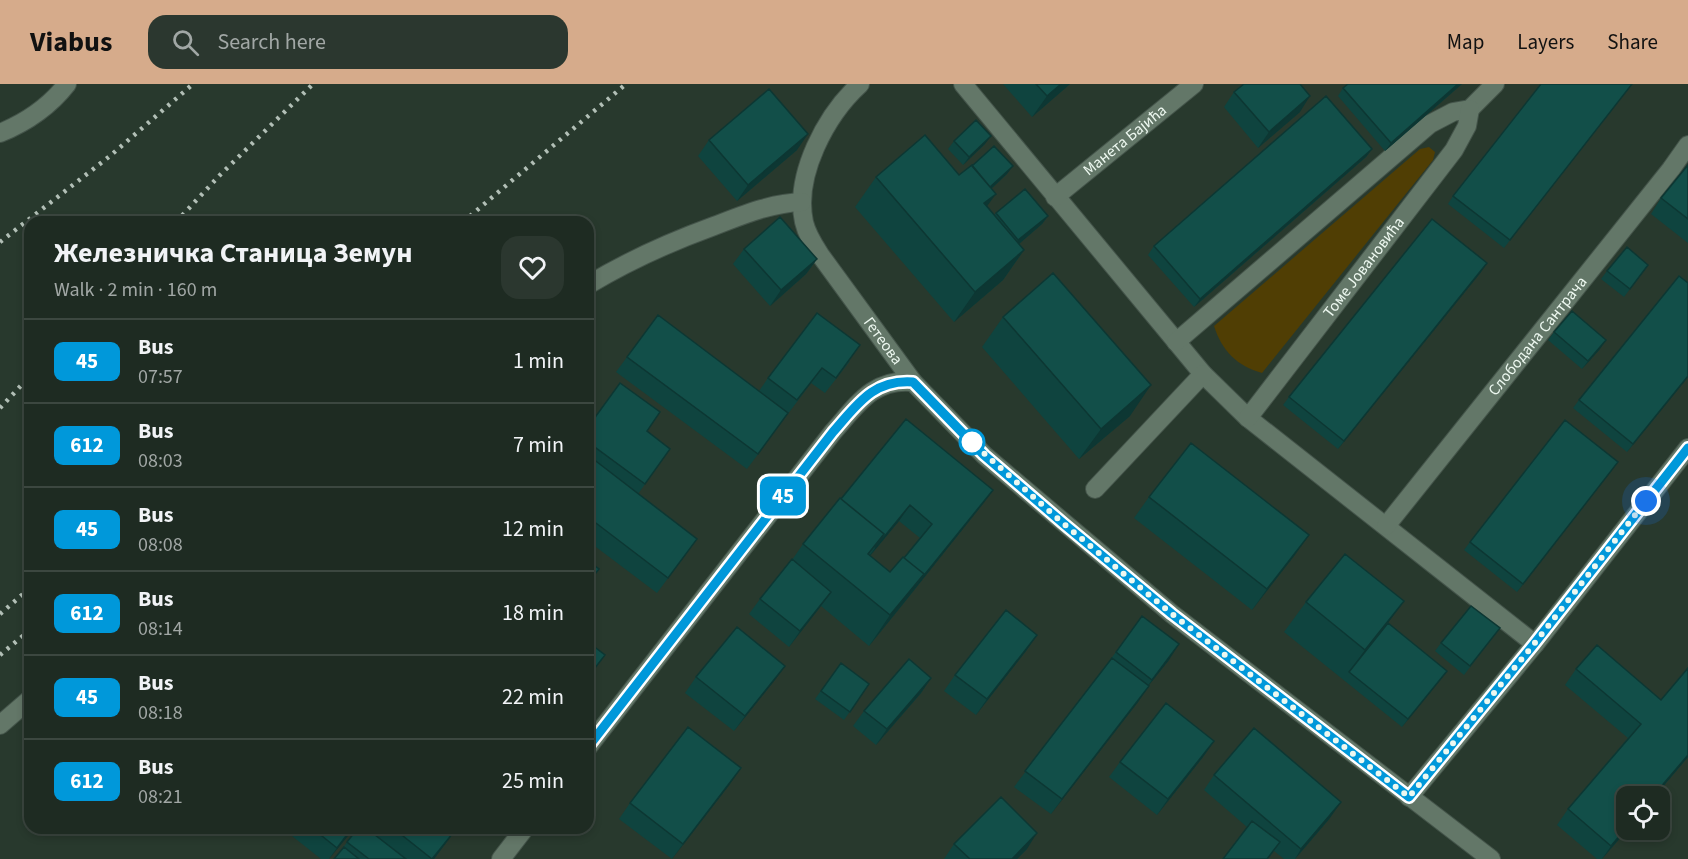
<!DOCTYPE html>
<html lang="en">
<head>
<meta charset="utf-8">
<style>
  body { margin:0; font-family:"Source Sans 3",sans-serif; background:#2b372f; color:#f1f3f6; height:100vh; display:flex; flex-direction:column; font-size:22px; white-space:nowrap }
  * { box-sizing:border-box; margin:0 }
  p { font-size:20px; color:#a1a7a5 }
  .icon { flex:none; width:33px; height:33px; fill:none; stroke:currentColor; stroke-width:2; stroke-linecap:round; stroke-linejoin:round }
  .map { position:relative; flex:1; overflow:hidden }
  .panel { position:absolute; left:24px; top:132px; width:570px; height:618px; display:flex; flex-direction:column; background:#1e2b22; border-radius:18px; box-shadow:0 3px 9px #0003,0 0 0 2px #3c4740 }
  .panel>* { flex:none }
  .badge { padding:0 12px; border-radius:9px; font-size:21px; line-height:39px }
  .buttons { position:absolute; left:1616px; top:702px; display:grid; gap:12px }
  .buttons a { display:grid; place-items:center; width:54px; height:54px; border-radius:12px; background:#1e2b22; box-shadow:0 3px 9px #0003,0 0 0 2px #3c4740; font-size:30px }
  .you { position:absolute; width:30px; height:30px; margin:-15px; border:4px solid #fff; border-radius:50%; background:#1a73e8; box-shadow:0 0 0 9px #1a73e833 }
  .map>.badge { position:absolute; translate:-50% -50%; box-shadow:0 0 0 3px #fff }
  .round { display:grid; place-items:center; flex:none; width:63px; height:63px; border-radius:18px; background:#2b372f }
  .overview { display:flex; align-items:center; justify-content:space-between; height:102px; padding:0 30px }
  h1 { font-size:28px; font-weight:700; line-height:45px }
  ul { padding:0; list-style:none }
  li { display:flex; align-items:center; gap:18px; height:84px; padding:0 30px; border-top:2px solid #3c4740 }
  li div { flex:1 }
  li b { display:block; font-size:22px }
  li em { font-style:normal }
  li .badge { min-width:66px; font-weight:700; text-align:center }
  header { display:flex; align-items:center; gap:36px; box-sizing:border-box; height:84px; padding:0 30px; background:#d6ab8b; color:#111 }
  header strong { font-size:28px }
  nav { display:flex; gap:33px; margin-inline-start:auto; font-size:21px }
  .search { width:420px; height:54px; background:#2b372f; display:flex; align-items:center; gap:15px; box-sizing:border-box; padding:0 21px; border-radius:18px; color:#a1a7a5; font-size:22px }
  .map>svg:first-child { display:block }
  .green { fill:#503e04 }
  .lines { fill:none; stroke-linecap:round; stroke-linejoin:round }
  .minor-casing { stroke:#44544a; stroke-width:20 }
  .minor { stroke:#637768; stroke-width:18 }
  .rail { stroke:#b2bfb6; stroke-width:4.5; stroke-dasharray:3 6; stroke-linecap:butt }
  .wall { fill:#0f443f; fill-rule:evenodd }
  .shaded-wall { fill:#0d3733 }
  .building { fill:#124f49; stroke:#0d3733; stroke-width:1.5 }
  .line-casing { stroke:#fff; stroke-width:14 }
  .line { stroke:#0098da; stroke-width:9 }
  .walk { stroke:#edf8f0; stroke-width:6; stroke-dasharray:0 10.8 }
  .stop-dot { fill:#fff; stroke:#0098da; stroke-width:3 }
  .labels { text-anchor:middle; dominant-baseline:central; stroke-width:6; stroke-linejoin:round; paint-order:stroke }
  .street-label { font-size:16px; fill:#edf8f0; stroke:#28392d }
</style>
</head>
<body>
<header>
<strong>Viabus</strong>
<div class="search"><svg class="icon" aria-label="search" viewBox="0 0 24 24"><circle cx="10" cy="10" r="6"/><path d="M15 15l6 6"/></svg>Search here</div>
<nav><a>Map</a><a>Layers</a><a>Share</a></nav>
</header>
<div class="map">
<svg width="1688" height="775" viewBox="0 0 1688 775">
  <rect width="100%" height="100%" fill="#28392d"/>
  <path class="green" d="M1429 63 1435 68 1433 76 1262 289C1237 282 1222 267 1214 242L1420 65Z"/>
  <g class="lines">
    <g class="minor-casing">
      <g id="minor">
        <path id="s1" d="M860 0C826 31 794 91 804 138 807 151 814 161 821 172L913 298 984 371 1172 530 1491 775"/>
        <path d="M963 0 1203 290 1248 334 1535 560"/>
        <path d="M0 49C27 38 49 23 67 0"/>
        <path id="s2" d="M1055 113 1194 0"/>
        <path d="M588 201C628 177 670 158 714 142 743 131 771 119 802 118"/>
        <path d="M1176 258 1430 40 1453 28 1470 25 1495 0"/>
        <path id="s3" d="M1248 334 1454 66 1467 42 1470 25"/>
        <path d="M1095 405 1203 290"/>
        <path id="s4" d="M1386 442 1671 85 1688 61"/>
        <path d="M0 641 30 615"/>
        <path d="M588 663 833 348C857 321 873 294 913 298"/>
        <path d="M1409 713 1535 560 1688 364"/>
        <path d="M501 775 525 744"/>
      </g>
    </g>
    <use href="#minor" class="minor"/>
    <path class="rail" d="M176 138 220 91 313 0
      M463 138 626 0
      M0 158 110 72 193 0
      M0 324 30 292
      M0 530 30 504
      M0 571 30 546"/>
  </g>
  <path class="wall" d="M1003 0H1070L1032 33Z
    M1348 0H1462L1385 67 1338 12 1343 4Z
    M1632 0 1504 164 1448 120 1453 112Z
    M1234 8 1300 28 1258 64 1224 23Z
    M709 56 797 66 737 117 698 72Z
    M954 57 985 60 963 81 948 65Z
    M1372 65 1366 73 1194 223 1148 171 1154 162Z
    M1688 81V159L1651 130 1661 114Z
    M972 82 1007 90 991 105 987 122 994 131 996 129 1048 132 1042 140 1019 160 1024 166 1003 196 954 238 855 123 876 93 959 91Z
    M744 165 817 175 806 190 770 222 733 180Z
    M1648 181 1624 213 1601 195 1607 187Z
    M1481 188 1338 365 1283 321 1289 313Z
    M1003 233 1130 332 1079 375 982 263Z
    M1554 248 1600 265 1582 285 1548 256Z
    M627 273 759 307 768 294 850 277 825 309 811 299 747 385 616 288Z
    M1688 293 1627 368 1573 324 1579 316Z
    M588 343 647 348 670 365 638 410 686 470 657 509 588 457Z
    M1612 386 1517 508 1464 466 1470 458Z
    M993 406 982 421 903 520 869 562 821 522 789 563 749 530 760 515 792 476 803 460 841 415ZM899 437 920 454 904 474 890 488 870 472Z
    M1149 413 1309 451 1294 472 1252 526 1134 434Z
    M1306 518 1388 539 1447 587 1402 643 1284 548Z
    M1500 544 1464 591 1435 567 1441 559Z
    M1037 551 1026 567 976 631 944 607 955 591Z
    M1116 568 1169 576 1148 602 1138 618 1051 730 1014 703Z
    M841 579 869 600 844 636 815 615Z
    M785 582 774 597 734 647 685 609 696 593Z
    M1576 585 1661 616 1688 673 1655 712H1626L1627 746 1602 775H1597L1557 741 1568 725 1628 654 1565 601Z
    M931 594 921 609 876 661 853 642 864 627Z
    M1214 657 1203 673 1157 731 1109 693 1120 678Z
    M1214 691 1330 734 1295 775H1284L1274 767 1268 775H1223L1247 743 1204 706Z
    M730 700 672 775 619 735 630 719Z
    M282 744H353L329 775H321Z
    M358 744H457L434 775H334Z
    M954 760 1027 765 1017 775H944Z"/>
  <path class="shaded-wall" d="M1061 0H1070L1032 33 1047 12Z
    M1458 0H1462L1385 67 1391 59Z
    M1310 12 1300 28 1258 64 1269 48Z
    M808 50 797 66 737 117 748 101Z
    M991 52 985 60 963 81 969 73Z
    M1372 65 1366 73 1194 223 1200 215Z
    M1013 82 1007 90 978 117 984 109Z
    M996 110 974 140 984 119Z
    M1048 132 1042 140 1013 165 1018 156Z
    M1024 166 1003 196 954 238 975 208Z
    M817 175 806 190 770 222 781 206Z
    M1487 179 1481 188 1338 365 1344 357Z
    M1606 256 1600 265 1582 285 1588 277Z
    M1688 292V293L1627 368 1633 360Z
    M1151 301 1130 332 1079 375 1101 345Z
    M1618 378 1612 386 1517 508 1523 500Z
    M993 406 982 421 903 520 869 562 890 531Z
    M910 421 899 437 864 479 875 464Z
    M1309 451 1294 472 1252 526 1267 505Z
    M831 508 820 523 789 563 800 547Z
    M1404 517 1382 547 1349 588 1365 566Z
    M1037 551 1026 567 976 631 987 615Z
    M1179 560 1169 576 1141 611 1152 596Z
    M785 582 774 597 734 647 745 632Z
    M1447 587 1441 595 1402 643 1408 635Z
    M931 594 921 609 876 661 887 645Z
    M1149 602 1138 618 1051 730 1062 715Z
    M1214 657 1203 673 1157 731 1168 715Z
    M1688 671V673L1655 712H1653Z
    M741 684 730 700 672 775 683 760Z
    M1341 718 1330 734 1295 775 1301 765Z
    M352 744 348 752 329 775 337 764Z
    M457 744 434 775H432Z
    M1626 744V746H1627L1602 775 1611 762Z
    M1037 749 1027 765 1017 775H1012Z"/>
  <path class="building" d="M1036 0H1061L1047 12Z
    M1244 0H1300L1310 12 1269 48 1234 8Z
    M1348 0H1458L1391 59 1343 4Z
    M1541 0H1632L1510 156 1453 112Z
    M769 5 808 50 748 101 709 56Z
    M1326 12 1372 65 1200 215 1154 162Z
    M976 36 991 52 969 73 954 57Z
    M925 51 959 91 972 81 996 110 984 119 1024 166 975 208 876 93Z
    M994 62 1013 82 990 103 972 82Z
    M1688 81V135L1661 114Z
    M1025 105 1048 132 1018 156 996 129Z
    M780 133 817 175 781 206 744 165Z
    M1432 135 1487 179 1344 357 1289 313Z
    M1627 163 1648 181 1630 205 1607 187Z
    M1053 189 1151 301 1101 345 1003 233Z
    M1679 192 1688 199V292L1633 360 1579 316Z
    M1572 227 1606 256 1588 277 1554 248Z
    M817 229 860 261 836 294 822 284 797 316 768 294Z
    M658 231 788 329 758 370 627 273Z
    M620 299 660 328 647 347 670 365 645 400 588 358V343Z
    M906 335 993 406 917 500 924 490 904 474 932 440 910 421 875 464 884 450 841 415Z
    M1565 336 1618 378 1523 500 1470 458Z
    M1191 359 1309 451 1267 505 1149 413Z
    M588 371 697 455 668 494 588 433Z
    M840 414 884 450 868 470 890 488 903 473 924 490 890 531 803 460Z
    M1345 470 1404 517 1365 566 1306 518Z
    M792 475 831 508 800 547 760 515Z
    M588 477 599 485 588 499Z
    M1471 522 1500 544 1470 582 1441 559Z
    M1006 526 1037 551 987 615 955 591Z
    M1142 532 1179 560 1152 596 1116 568Z
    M1388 539 1447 587 1408 635 1349 588Z
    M737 543 785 582 745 632 696 593Z
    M588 558 605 571 588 593Z
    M1597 561 1661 616 1688 584V671L1653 712H1626V744L1611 762 1568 725 1641 640 1576 585Z
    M1112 574 1149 602 1062 715 1025 687Z
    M909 575 931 594 887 645 864 627Z
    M841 579 869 600 850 628 821 607Z
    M1166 619 1214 657 1168 715 1120 678Z
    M688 643 741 684 683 760 630 719Z
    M1254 644 1341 718 1301 765 1214 691Z
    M1001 713 1037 749 1012 775H970L954 760Z
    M1252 737 1280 758 1267 775H1223Z
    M312 744H352L337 764Z
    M358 744H366L406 775H369L347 758Z
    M393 744H457L432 775Z
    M344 763 359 775H334Z"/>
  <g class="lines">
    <g class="line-casing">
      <path id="line" d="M588 663 833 348C857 321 873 295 913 298L984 371 1064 440 1172 530 1409 713 1534 560 1688 364"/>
    </g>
    <use href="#line" class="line"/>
    <path class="walk" d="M972 358 970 357 1064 440 1172 530 1409 713 1534 560 1646 417"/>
  </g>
  <circle class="stop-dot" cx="972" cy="358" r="12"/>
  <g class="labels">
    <g class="street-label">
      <text stroke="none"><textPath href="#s2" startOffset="90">Манета Бајића</textPath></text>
      <text stroke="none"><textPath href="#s3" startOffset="190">Томе Јовановића</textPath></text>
      <text stroke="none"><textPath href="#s4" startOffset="243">Слободана Сантрача</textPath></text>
      <text stroke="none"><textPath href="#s1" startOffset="298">Гетеова</textPath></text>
    </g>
  </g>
</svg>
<div class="buttons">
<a><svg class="icon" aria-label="locate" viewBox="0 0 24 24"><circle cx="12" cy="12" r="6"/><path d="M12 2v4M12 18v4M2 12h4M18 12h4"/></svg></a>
</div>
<div class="you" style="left:1646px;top:417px"></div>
<b class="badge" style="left:783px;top:412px;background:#0098da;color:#fff">45</b>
<section class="panel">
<div class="overview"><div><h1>Железничка Станица Земун</h1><p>Walk · 2 min · 160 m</p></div><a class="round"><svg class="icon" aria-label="heart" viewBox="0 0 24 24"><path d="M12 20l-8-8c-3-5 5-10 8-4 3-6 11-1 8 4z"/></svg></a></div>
<ul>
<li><span class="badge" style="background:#0098da;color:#fff">45</span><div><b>Bus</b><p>07:57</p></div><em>1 min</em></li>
<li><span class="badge" style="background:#0098da;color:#fff">612</span><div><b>Bus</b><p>08:03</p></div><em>7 min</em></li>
<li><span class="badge" style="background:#0098da;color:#fff">45</span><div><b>Bus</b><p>08:08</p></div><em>12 min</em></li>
<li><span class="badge" style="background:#0098da;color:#fff">612</span><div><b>Bus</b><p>08:14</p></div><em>18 min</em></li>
<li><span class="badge" style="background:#0098da;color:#fff">45</span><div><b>Bus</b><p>08:18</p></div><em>22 min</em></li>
<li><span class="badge" style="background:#0098da;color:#fff">612</span><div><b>Bus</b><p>08:21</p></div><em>25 min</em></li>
</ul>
</section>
</div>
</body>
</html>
